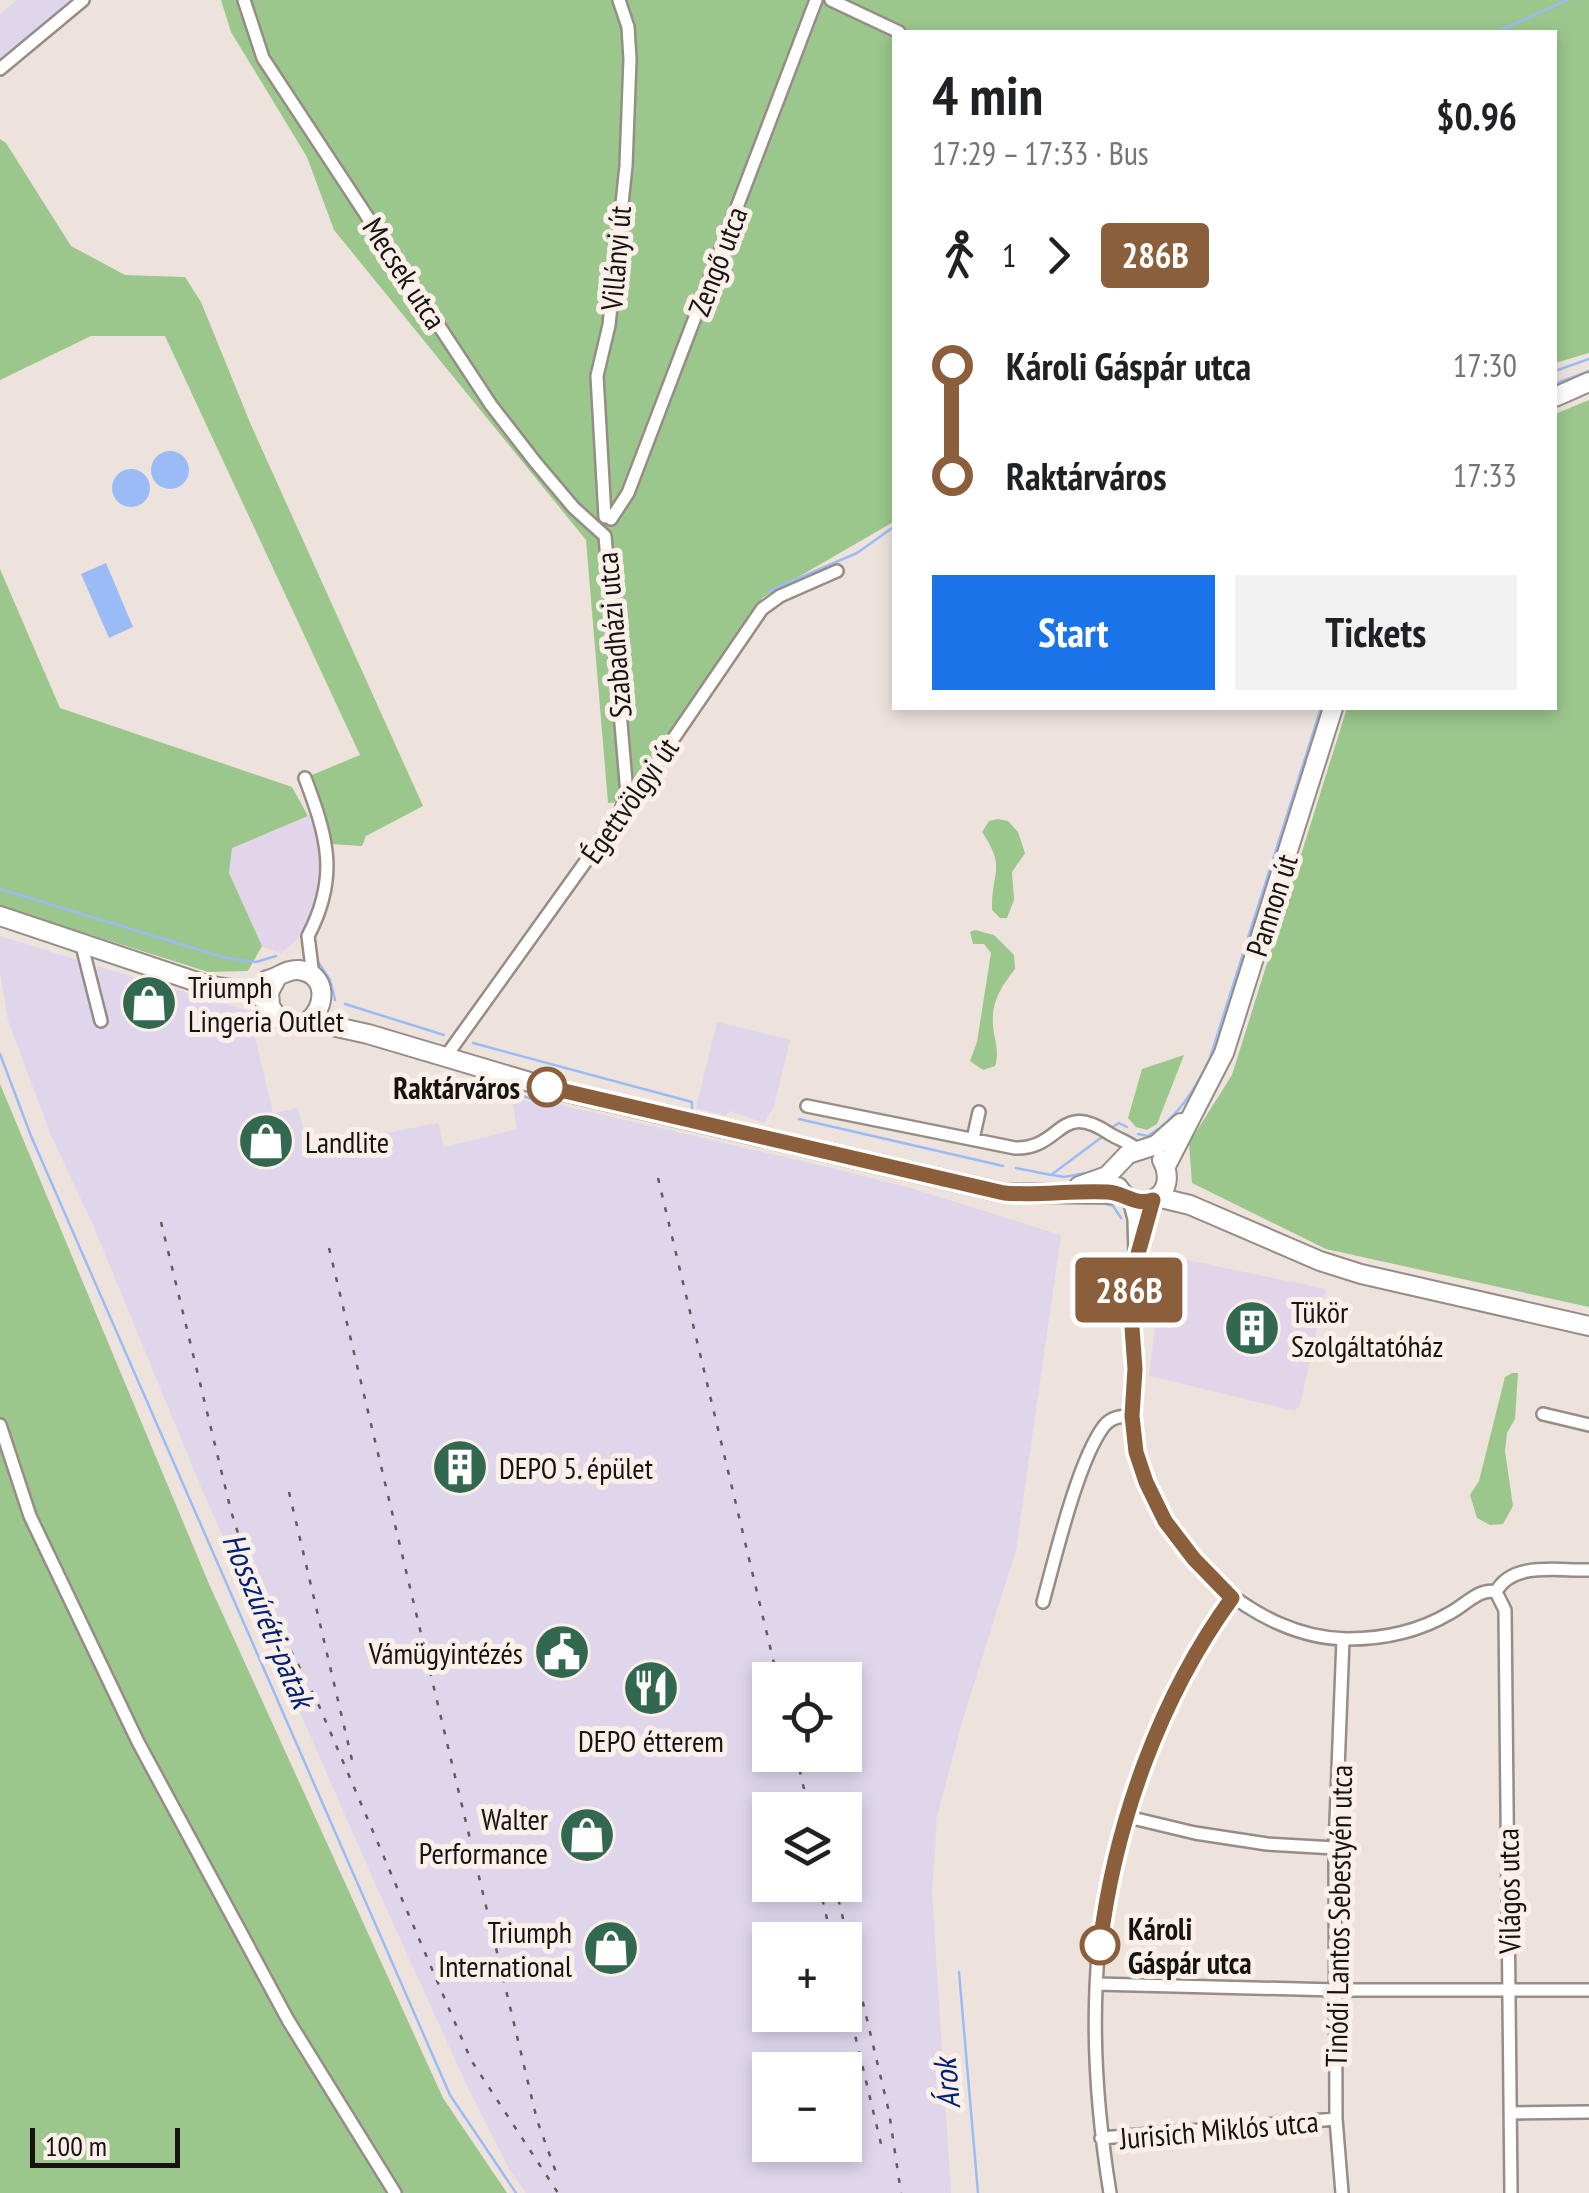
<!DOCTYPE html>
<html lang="en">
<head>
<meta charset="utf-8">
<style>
  body { margin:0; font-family:"PT Sans Narrow",sans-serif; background:#f2f2f2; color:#202124; height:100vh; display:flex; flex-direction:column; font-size:38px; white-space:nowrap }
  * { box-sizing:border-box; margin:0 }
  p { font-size:32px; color:#757577 }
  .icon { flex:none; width:55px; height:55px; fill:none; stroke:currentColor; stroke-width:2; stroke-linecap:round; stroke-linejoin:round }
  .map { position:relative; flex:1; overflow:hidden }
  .panel { position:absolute; left:892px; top:30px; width:665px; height:680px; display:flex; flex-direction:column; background:#fff; border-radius:0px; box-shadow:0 5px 15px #0003 }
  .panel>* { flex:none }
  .badge { padding:0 20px; border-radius:8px; font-size:35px; line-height:65px }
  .controls { position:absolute; left:752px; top:1662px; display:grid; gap:20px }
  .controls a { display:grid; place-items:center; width:110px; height:110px; border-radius:0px; background:#fff; box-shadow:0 5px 15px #0003; font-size:50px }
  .scale { position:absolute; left:30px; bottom:25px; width:150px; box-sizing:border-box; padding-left:10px; border:5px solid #161310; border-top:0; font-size:28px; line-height:35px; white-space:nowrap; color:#161310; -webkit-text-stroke:8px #faf0e9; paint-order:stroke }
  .map>.badge { position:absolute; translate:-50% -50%; box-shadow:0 0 0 5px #fff }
  .legs { display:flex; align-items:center; gap:15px; height:110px; padding:0 40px; font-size:32px }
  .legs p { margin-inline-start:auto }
  .overview { display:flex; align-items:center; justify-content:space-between; height:170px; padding:0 40px }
  h1 { font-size:55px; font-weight:600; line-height:75px }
  .primary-button { display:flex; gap:20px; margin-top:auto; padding:20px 40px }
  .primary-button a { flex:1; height:115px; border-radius:0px; background:#1a73e8; color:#fff; font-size:40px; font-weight:600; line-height:115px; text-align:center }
  .primary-button a+a { background:#f2f2f2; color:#202124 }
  ul { padding:0 40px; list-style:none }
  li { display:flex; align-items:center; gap:35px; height:110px; font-size:38px }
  li i { display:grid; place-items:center; width:15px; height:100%; margin:0 12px; background:currentColor }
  li i::after { content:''; width:25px; height:25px; margin:-12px; border:8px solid; border-radius:50%; background:#fff }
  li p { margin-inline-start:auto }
  li:first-child i { background:linear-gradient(#0000 50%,currentColor 0) }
  li:last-child i { background:linear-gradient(currentColor 50%,#0000 0) }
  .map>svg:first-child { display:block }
  .commercial { fill:#e3d5e9 }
  .industrial { fill:#dfd6ec; fill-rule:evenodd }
  .green { fill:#9bc68c }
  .water { fill:#9bbbf6 }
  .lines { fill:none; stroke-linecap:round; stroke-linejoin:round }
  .stream { stroke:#9bbbf6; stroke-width:2.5 }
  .street-casing { stroke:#978d87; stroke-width:16 }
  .secondary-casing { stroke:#978d87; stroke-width:22 }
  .street { stroke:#fff; stroke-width:11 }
  .secondary { stroke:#fff; stroke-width:18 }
  .rail { stroke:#625d59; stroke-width:2.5; stroke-dasharray:5 10; stroke-linecap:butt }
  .line-1-casing { stroke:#fff; stroke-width:22 }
  .line-1 { stroke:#8b5e3c; stroke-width:15 }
  .stop-1-dot { fill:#fff; stroke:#8b5e3c; stroke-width:5 }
  .labels { text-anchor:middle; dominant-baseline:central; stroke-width:10; stroke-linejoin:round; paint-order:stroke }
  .street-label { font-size:30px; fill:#161310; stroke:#faf0e9 }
  .poi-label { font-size:30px; fill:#161310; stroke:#faf0e9; text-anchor:start }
  .stop-label { font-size:30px; font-weight:bold; fill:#161310; stroke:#faf0e9; text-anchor:end }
  .water-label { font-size:32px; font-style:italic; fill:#012173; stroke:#faf0e9 }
</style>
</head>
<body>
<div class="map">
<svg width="1589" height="2193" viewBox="0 0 1589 2193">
  <rect width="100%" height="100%" fill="#ede3dc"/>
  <path class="commercial" d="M314 814 323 865 316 910 298 938 281 954 262 946 228 872 232 847Z
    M1173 1257 1326 1289 1300 1405 1295 1411 1149 1376 1161 1274 1165 1263Z"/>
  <path class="industrial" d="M17 0H81L0 68V14Z
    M0 936 78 960 97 1026 106 1024 96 979 97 966 249 1011 273 1113 298 1108 308 1148 438 1123 444 1147 479 1139 517 1129 512 1098 552 1107 557 1104 827 1167 907 1187 1061 1235 1016 1550 962 1722 937 1817 932 1892 951 2193H526L508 2167 468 2088 377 1888 198 1480 93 1225 50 1133 8 1021 0 972ZM770 1680H845V1755H770ZM770 1810H845V1885H770ZM770 1940H845V2015H770ZM770 2070H845V2145H770Z
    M717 1022 790 1040 774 1106 764 1123 730 1111 726 1116 696 1108Z"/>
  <path class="green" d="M221 0H1589V353L1555 363V32H895V521L762 598 722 679 640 801 608 803 586 540 334 230 307 157 231 32Z
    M0 139 6 143 71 246 125 275 185 277 201 302 251 425 423 806 366 836 362 846 331 844 326 815 312 775 360 755 165 336H91L0 380Z
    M1589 400V1307L1326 1249 1192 1183 1189 1143 1232 1075 1347 708H1555V414Z
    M0 569 60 708 292 787 308 816 232 848 229 873 262 946 248 971 208 972 0 906Z
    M998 819 1008 821 1018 832 1025 853 1012 872 1014 900 1007 918H1000L992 910C991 871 1007 869 982 832L989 821Z
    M975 930 994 935 1014 955 1015 969C1002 986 991 1001 993 1024 994 1040 1000 1050 995 1066L983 1070 970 1061 977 1042 991 953 984 944H973L970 932Z
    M1184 1055 1157 1124 1147 1130 1136 1127 1128 1118 1142 1069Z
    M0 1084 209 1584 443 2098 507 2193H0Z
    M1512 1373H1518L1515 1419 1507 1433 1505 1451 1513 1506 1503 1524 1490 1525 1477 1518 1470 1495 1479 1481 1505 1377Z"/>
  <path class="water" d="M151 470a19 19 0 1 1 38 0a19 19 0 1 1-38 0Z
    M112 488a19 19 0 1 1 38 0a19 19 0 1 1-38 0Z
    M106 563 133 627 109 638 81 574Z"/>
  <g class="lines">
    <path class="stream" d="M1497 32 1567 0
      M1555 371 1589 359
      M1555 384 1589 371
      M769 591 857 553 895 526
      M0 889 226 958 256 962 276 956
      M318 962 330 980 335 1000
      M345 1004 444 1035
      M473 1043 692 1102V1112
      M0 1054 31 1136 450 2095 516 2193
      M482 1084 498 1090
      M513 1093 532 1099
      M541 1102 559 1101
      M799 1119 1003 1166
      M1111 1128 1119 1123 1127 1127
      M1138 1134 1148 1136C1179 1117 1195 1089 1210 1058L1321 708
      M1016 1168 1051 1175 1102 1137
      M1053 1175 1064 1177 1091 1172
      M1100 1202 1113 1206 1121 1218
      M1082 1203H1092
      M959 1972 978 2193"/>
    <g class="street-casing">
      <path id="street" d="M244 0 263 58 491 405 536 463 574 508 605 536
        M831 0 899 32
        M0 69 83 0
        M605 517 597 376 609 325 626 166 630 59 628 27 619 0
        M611 519 628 493 816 0
        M605 536 627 794
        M305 778C327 836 339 876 309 934
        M308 936 313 976
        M81 942 101 1021
        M444 1059 619 815 627 794 641 786 762 609 780 596 837 571
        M807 1106 1015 1148C1063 1149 1058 1099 1110 1134 1120 1140 1129 1142 1138 1150
        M973 1139 979 1112
        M1129 1200 1134 1219 1135 1255
        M1153 1200C1148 1215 1146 1229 1142 1244 1137 1259 1130 1272 1129 1288 1127 1312 1135 1339 1135 1364 1135 1398 1130 1428 1139 1463 1162 1550 1254 1638 1347 1639 1384 1639 1418 1632 1450 1613 1464 1606 1480 1587 1496 1592
        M1543 1414 1589 1425
        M0 1425 30 1516 138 1742 288 2020 395 2193
        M1496 1592 1505 1610 1511 2193
        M1496 1592C1512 1561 1558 1571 1589 1570
        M1043 1602C1055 1558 1078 1460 1104 1426 1111 1417 1121 1416 1132 1416
        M1128 1817 1195 1833 1267 1844 1335 1848
        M1096 1984 1336 1990H1589
        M1510 2113 1589 2112
        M1101 2138 1336 2119
        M1110 2193C1099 2125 1093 2057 1096 1988 1100 1857 1156 1704 1233 1598
        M1342 2193 1336 2119 1335 1848 1343 1639"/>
    </g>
    <g class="secondary-casing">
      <path id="secondary" d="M1555 397 1589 382
        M0 916 206 985 251 992 269 1002
        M276 979 269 992 270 1006 277 1017 291 1024H323L368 1034 550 1088 1004 1193 1122 1194
        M267 980C278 978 286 969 299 970 328 974 327 1008 307 1022
        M1166 1166 1224 1053 1333 708
        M1079 1186 1107 1176 1128 1154 1156 1145 1181 1123
        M1118 1187C1139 1220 1181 1195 1162 1160
        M1157 1197 1190 1205 1320 1261 1361 1274 1589 1326"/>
    </g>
    <use href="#street" class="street"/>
    <use href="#secondary" class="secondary"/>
    <path class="rail" d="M658 1178 778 1680
      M161 1222 231 1511 251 1574 317 1701 471 2060 558 2193
      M329 1248 537 2120 557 2175
      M289 1492 352 1760
      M796 1755 809 1810
      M819 1885 832 1940
      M835 1885 889 2112 901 2193
      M845 1993 881 2144"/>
  </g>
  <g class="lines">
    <g class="line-1-casing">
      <path id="line-1" d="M547 1087 1004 1193C1039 1196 1073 1190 1108 1192 1125 1193 1134 1206 1153 1200L1129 1286 1135 1369 1132 1416 1136 1452 1146 1482 1165 1521 1194 1559 1232 1598C1160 1697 1115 1823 1100 1945"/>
    </g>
    <use href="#line-1" class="line-1"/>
  </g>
  <defs>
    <g id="shop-disc" transform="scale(2.875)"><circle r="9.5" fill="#32684f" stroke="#faf0e9"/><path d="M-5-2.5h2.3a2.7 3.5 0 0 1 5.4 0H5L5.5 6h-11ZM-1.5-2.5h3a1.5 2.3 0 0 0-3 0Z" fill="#fff"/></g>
    <g id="building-disc" transform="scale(2.875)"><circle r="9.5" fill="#32684f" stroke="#faf0e9"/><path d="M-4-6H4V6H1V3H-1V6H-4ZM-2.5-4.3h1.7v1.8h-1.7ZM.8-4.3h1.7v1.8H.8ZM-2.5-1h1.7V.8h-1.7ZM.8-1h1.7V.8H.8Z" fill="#fff"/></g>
    <g id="civic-disc" transform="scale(2.875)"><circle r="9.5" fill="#32684f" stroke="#faf0e9"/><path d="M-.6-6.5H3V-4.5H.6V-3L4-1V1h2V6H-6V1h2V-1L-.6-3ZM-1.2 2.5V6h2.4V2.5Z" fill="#fff"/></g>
    <g id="restaurant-disc" transform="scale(2.875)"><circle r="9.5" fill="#32684f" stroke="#faf0e9"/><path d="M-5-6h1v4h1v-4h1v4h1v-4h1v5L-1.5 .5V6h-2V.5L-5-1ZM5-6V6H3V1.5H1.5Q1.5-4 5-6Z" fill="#fff"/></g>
  </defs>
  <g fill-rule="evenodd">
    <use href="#shop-disc" x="149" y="1003"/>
    <use href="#shop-disc" x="266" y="1141"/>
    <use href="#building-disc" x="1252" y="1328"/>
    <use href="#building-disc" x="460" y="1467"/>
    <use href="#civic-disc" x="562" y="1652"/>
    <use href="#restaurant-disc" x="651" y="1688"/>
    <use href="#shop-disc" x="587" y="1835"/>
    <use href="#shop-disc" x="611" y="1948"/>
  </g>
  <g class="stop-1-dot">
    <circle cx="547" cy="1087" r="18"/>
    <circle cx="1100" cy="1945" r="18"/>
  </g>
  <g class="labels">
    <g class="street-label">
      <text transform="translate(615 258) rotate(-85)">Villányi út</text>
      <text transform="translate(717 261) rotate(-69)">Zengő utca</text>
      <text transform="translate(405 273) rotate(57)">Mecsek utca</text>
      <text transform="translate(613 635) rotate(-95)">Szabadházi utca</text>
      <text transform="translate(629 800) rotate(-55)">Égettvölgyi út</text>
      <text transform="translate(1271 905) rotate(-72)">Pannon út</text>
      <text transform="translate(1508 1891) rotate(-91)">Világos utca</text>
      <text transform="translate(1338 1916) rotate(-89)">Tinódi Lantos Sebestyén utca</text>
      <text transform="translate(1219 2129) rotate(-5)">Jurisich Miklós utca</text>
    </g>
    <g class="poi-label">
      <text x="188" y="986">Triumph<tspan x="188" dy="34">Lingeria Outlet</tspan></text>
      <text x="305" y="1141">Landlite</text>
      <text x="1291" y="1311">Tükör<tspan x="1291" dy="34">Szolgáltatóház</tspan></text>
      <text x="499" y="1467">DEPO 5. épület</text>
      <text x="523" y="1652" text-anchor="end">Vámügyintézés</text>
      <text x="651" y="1740" text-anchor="middle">DEPO étterem</text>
      <text x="548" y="1818" text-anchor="end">Walter<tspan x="548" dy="34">Performance</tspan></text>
      <text x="572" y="1931" text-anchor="end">Triumph<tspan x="572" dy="34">International</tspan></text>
    </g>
    <g class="stop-label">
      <text x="520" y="1087">Raktárváros</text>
      <text x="1128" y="1928" text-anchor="start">Károli<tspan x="1128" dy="34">Gáspár utca</tspan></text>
    </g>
    <g class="water-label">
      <text transform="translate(269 1620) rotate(67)">Hosszúréti-patak</text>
      <text transform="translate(946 2084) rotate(-95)">Árok</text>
    </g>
  </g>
</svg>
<div class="controls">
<a><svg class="icon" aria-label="locate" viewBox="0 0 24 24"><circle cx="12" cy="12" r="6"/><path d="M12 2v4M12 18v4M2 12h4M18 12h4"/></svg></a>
<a><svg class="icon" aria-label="layers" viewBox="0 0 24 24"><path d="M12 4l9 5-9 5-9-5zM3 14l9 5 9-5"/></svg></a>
<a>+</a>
<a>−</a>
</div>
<div class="scale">100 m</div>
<b class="badge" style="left:1129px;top:1290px;background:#8b5e3c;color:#fff">286B</b>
<section class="panel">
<div class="overview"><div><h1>4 min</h1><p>17:29 – 17:33 · Bus</p></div><b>$0.96</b></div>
<div class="legs"><svg class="icon" aria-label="walk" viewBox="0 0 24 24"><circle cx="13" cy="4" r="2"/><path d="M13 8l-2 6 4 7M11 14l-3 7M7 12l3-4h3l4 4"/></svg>1<svg class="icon" aria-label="forward" viewBox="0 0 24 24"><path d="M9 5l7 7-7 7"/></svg><b class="badge" style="background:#8b5e3c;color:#fff">286B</b></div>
<ul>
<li><i style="color:#8b5e3c"></i><b>Károli Gáspár utca</b><p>17:30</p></li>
<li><i style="color:#8b5e3c"></i><b>Raktárváros</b><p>17:33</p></li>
</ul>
<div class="primary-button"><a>Start</a><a>Tickets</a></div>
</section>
</div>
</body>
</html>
